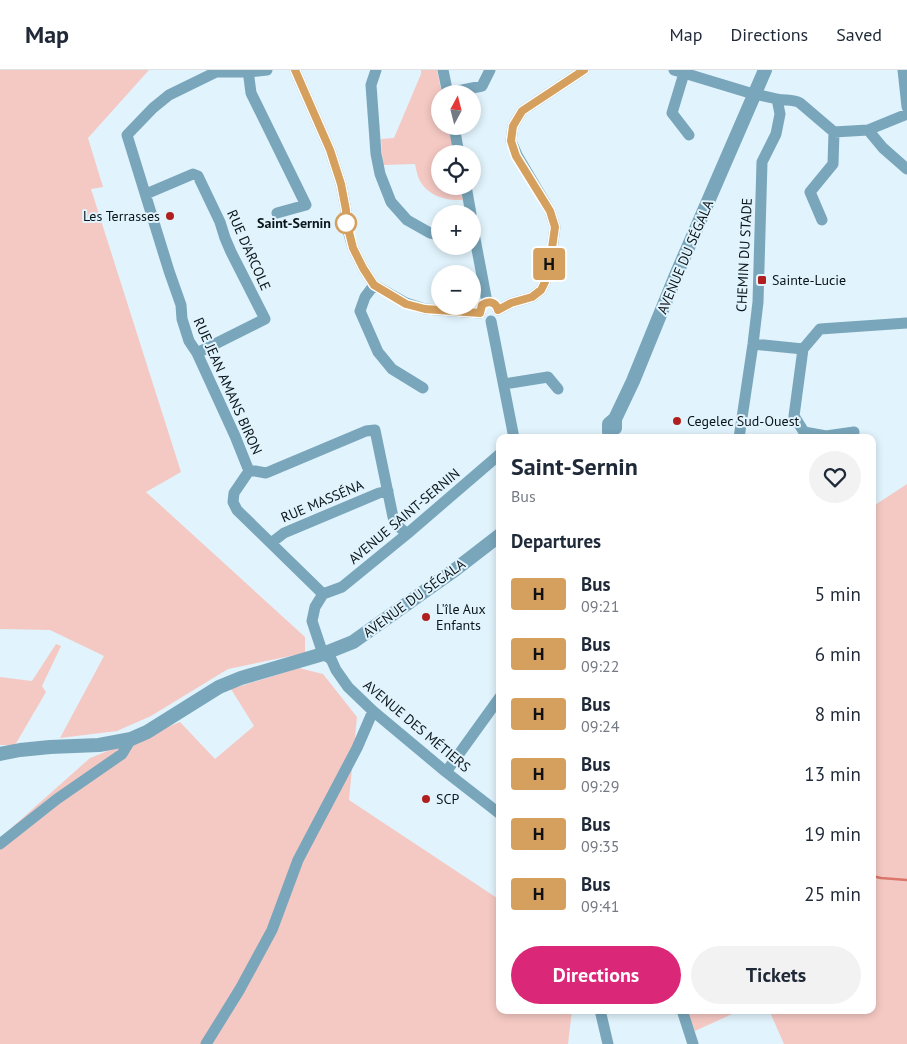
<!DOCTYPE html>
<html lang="en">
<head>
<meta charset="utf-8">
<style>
  body { margin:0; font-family:"PT Sans",sans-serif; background:#f2f2f3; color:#1f2937; height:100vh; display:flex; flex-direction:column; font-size:19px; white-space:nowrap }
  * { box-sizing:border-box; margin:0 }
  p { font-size:16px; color:#747a83 }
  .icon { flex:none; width:28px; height:28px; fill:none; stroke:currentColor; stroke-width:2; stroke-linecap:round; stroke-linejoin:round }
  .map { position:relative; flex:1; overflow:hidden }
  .sheet { position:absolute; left:496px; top:364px; width:380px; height:580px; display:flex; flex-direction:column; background:#fff; border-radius:10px; box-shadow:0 2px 8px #0003 }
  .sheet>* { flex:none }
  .badge { padding:0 10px; border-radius:4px; font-size:18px; line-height:32px }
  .needle { width:32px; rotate:7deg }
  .controls { position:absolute; left:431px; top:15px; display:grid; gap:10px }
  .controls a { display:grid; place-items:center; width:50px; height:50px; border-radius:50%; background:#fff; box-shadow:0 2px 8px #0003; font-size:25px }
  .map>.badge { position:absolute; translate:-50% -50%; box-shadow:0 0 0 2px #fff }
  h2 { padding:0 15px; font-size:19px; line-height:45px }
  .round { display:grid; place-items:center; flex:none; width:52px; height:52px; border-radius:26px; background:#f2f2f3 }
  .head { display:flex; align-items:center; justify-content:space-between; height:85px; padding:0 15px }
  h1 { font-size:24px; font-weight:700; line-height:38px }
  .cta { display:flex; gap:10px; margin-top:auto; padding:10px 15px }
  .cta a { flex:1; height:58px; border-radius:30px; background:#db2777; color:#fff; font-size:20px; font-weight:700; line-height:58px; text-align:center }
  .cta a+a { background:#f2f2f3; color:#1f2937 }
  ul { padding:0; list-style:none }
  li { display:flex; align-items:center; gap:15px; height:60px; padding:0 15px }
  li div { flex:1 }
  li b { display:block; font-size:19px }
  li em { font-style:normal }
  li .badge { min-width:55px; font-weight:700; text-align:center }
  header { display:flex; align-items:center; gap:30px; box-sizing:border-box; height:70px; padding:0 25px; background:#fff; border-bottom:1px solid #e0e1e3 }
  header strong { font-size:24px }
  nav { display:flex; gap:28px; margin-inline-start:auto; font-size:18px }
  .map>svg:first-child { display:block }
  .green { fill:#f5c9c3 }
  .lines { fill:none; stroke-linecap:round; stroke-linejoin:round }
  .stream { stroke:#db766b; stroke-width:2.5 }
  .minor { stroke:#79a6bb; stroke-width:11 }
  .tertiary { stroke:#79a6bb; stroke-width:14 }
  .line-casing { stroke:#fff; stroke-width:11 }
  .line { stroke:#d5a05e; stroke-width:8 }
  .poi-dot { fill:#b01f1d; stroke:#e1f3fc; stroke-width:2 }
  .stop-dot { fill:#fff; stroke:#d5a05e; stroke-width:2.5 }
  .labels { text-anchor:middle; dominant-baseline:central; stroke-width:4; stroke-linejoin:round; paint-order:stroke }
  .poi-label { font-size:14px; fill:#0a151a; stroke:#e1f3fc; text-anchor:start }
  .stop-label { font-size:14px; font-weight:bold; fill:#0a151a; stroke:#e1f3fc; text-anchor:end }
  .street-label { font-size:14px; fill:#0a151a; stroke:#e1f3fc }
</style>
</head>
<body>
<header>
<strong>Map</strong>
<nav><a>Map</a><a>Directions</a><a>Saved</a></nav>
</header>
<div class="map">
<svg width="907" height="974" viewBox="0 0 907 974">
  <rect width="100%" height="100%" fill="#e1f3fc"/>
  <path class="green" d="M0 0H149L88 68 103 117 91 119 181 402 146 422 305 567V583L228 599 151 646 117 661 60 668 104 586 50 560 0 559Z
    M421 0H437L442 24H440V56H449L454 84H440V116H461L463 130C446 131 427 126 419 109 417 105 416 98 415 94L383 95 381 69 394 68 421 4Z
    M907 414V974H784L769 940H872L873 434 875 435Z
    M56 574 61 576 42 616 46 622 15 675H0V607L32 611Z
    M299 598 323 604 357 647 349 730 500 830V940H572L568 974H0V768L90 688 180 652 215 689 254 656 231 619Z
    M685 940H741L695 961Z"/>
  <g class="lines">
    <path class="stream" d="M872 806 881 808 907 810"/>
    <path class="minor" d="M248 0 251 23 306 135 277 143
      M267 0 248 2H216L169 25 153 38 127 65 169 201 181 235 182 249 189 271 197 283 235 366 249 401 234 423 233 432 237 440 323 524 315 537 312 551 323 584 331 589 336 600 348 617 373 641 446 702 500 744
      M295 0 330 80 341 114 346 140 345 150 353 178 363 198 374 215 406 233 425 239 480 243
      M376 0 371 15 376 84 380 104 391 132 407 150 430 163 440 165
      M443 0 448 24
      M674 0 750 23 777 29 780 44 776 64 762 92 758 232 753 274 739 368
      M685 0 672 43 689 65
      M903 0 907 37
      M448 23 482 16 490 0
      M777 29C785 31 793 29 800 33L834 62 833 94 810 122 822 150
      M454 56 459 84
      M868 60 907 44
      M834 62 868 60 883 78 907 99
      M466 116 471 144
      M146 124 193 104 198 106 220 152 225 168 231 182 265 249 197 283
      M472 153 487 232
      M374 215 365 227 360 241 378 282 392 299 423 318
      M498 240 511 233 532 227 541 220 545 212 552 179 555 157 550 141 517 85 511 71 513 56 522 41 584 0
      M491 251 514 368
      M753 274 803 279 820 259 907 253
      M803 279 794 346 804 362 826 366 854 362
      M504 314 548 307 558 319
      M249 401H255L266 403 366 361 375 360 393 447 397 455 407 464
      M271 473 284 463 379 423 388 421
      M323 524 342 517 407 464 500 384
      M446 702 500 627
      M0 774 57 729 122 684 131 669
      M600 940 608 974
      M682 940 693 974
      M206 974 240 919 272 860 298 790 357 678 373 641"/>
    <path class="tertiary" d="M615 349V358L609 362V354L615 349 633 311 677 203 765 0
      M0 684 20 680 50 677 99 675 131 669 147 662 219 617 241 608 323 584 353 572 456 499 500 465"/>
  </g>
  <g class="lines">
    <g class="line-casing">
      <path id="line" d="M295 0 330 80 341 114 346 140V150L353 178 363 198 374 215 406 234 425 239 480 243 482 235C489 230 496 232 498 240L511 233 532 227 541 220 545 212 552 178 555 157 550 141 516 86 511 71 513 56 522 41 584 0"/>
    </g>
    <use href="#line" class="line"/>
  </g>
  <g class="poi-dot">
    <circle cx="170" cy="146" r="5"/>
    <rect x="757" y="205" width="10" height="10" rx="2.5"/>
    <circle cx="677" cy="351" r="5"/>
    <circle cx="426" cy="547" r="5"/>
    <circle cx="426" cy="729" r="5"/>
  </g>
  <circle class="stop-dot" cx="346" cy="153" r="10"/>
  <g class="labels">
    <g class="poi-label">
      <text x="160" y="146" text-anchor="end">Les Terrasses</text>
      <text x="772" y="210">Sainte-Lucie</text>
      <text x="687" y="351">Cegelec Sud-Ouest</text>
      <text x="436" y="539">L'île Aux<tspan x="436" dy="16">Enfants</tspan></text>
      <text x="436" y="729">SCP</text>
    </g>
    <g class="stop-label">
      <text x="331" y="153">Saint-Sernin</text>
    </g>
    <g class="street-label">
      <text transform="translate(249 180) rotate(66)">RUE D'ARCOLE</text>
      <text transform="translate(744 185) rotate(-87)">CHEMIN DU STADE</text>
      <text transform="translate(685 187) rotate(-67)">AVENUE DU SÉGALA</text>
      <text transform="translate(228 316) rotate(66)">RUE JEAN AMANS BIRON</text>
      <text transform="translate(322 431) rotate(-23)">RUE MASSÉNA</text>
      <text transform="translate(404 446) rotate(-40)">AVENUE SAINT-SERNIN</text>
      <text transform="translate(414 528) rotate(-36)">AVENUE DU SÉGALA</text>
      <text transform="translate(417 656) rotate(40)">AVENUE DES MÉTIERS</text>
    </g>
  </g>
</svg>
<div class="controls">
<a><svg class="needle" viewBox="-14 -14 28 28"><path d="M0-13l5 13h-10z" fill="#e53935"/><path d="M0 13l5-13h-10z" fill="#747a83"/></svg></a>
<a><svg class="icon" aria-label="locate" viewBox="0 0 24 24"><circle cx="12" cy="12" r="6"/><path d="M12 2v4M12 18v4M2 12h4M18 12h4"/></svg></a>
<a>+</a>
<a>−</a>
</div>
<b class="badge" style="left:549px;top:194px;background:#d5a05e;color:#111">H</b>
<section class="sheet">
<div class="head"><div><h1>Saint-Sernin</h1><p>Bus</p></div><a class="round"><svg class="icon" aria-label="heart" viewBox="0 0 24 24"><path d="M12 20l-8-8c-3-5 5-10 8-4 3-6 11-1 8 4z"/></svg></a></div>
<h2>Departures</h2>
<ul>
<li><span class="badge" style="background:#d5a05e;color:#111">H</span><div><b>Bus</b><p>09:21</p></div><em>5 min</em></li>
<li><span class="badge" style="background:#d5a05e;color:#111">H</span><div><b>Bus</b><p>09:22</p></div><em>6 min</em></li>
<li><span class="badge" style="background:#d5a05e;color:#111">H</span><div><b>Bus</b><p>09:24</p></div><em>8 min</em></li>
<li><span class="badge" style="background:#d5a05e;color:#111">H</span><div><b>Bus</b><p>09:29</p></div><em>13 min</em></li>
<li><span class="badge" style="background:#d5a05e;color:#111">H</span><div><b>Bus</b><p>09:35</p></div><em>19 min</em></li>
<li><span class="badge" style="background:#d5a05e;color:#111">H</span><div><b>Bus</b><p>09:41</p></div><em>25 min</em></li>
</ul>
<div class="cta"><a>Directions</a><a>Tickets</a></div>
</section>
</div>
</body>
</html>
